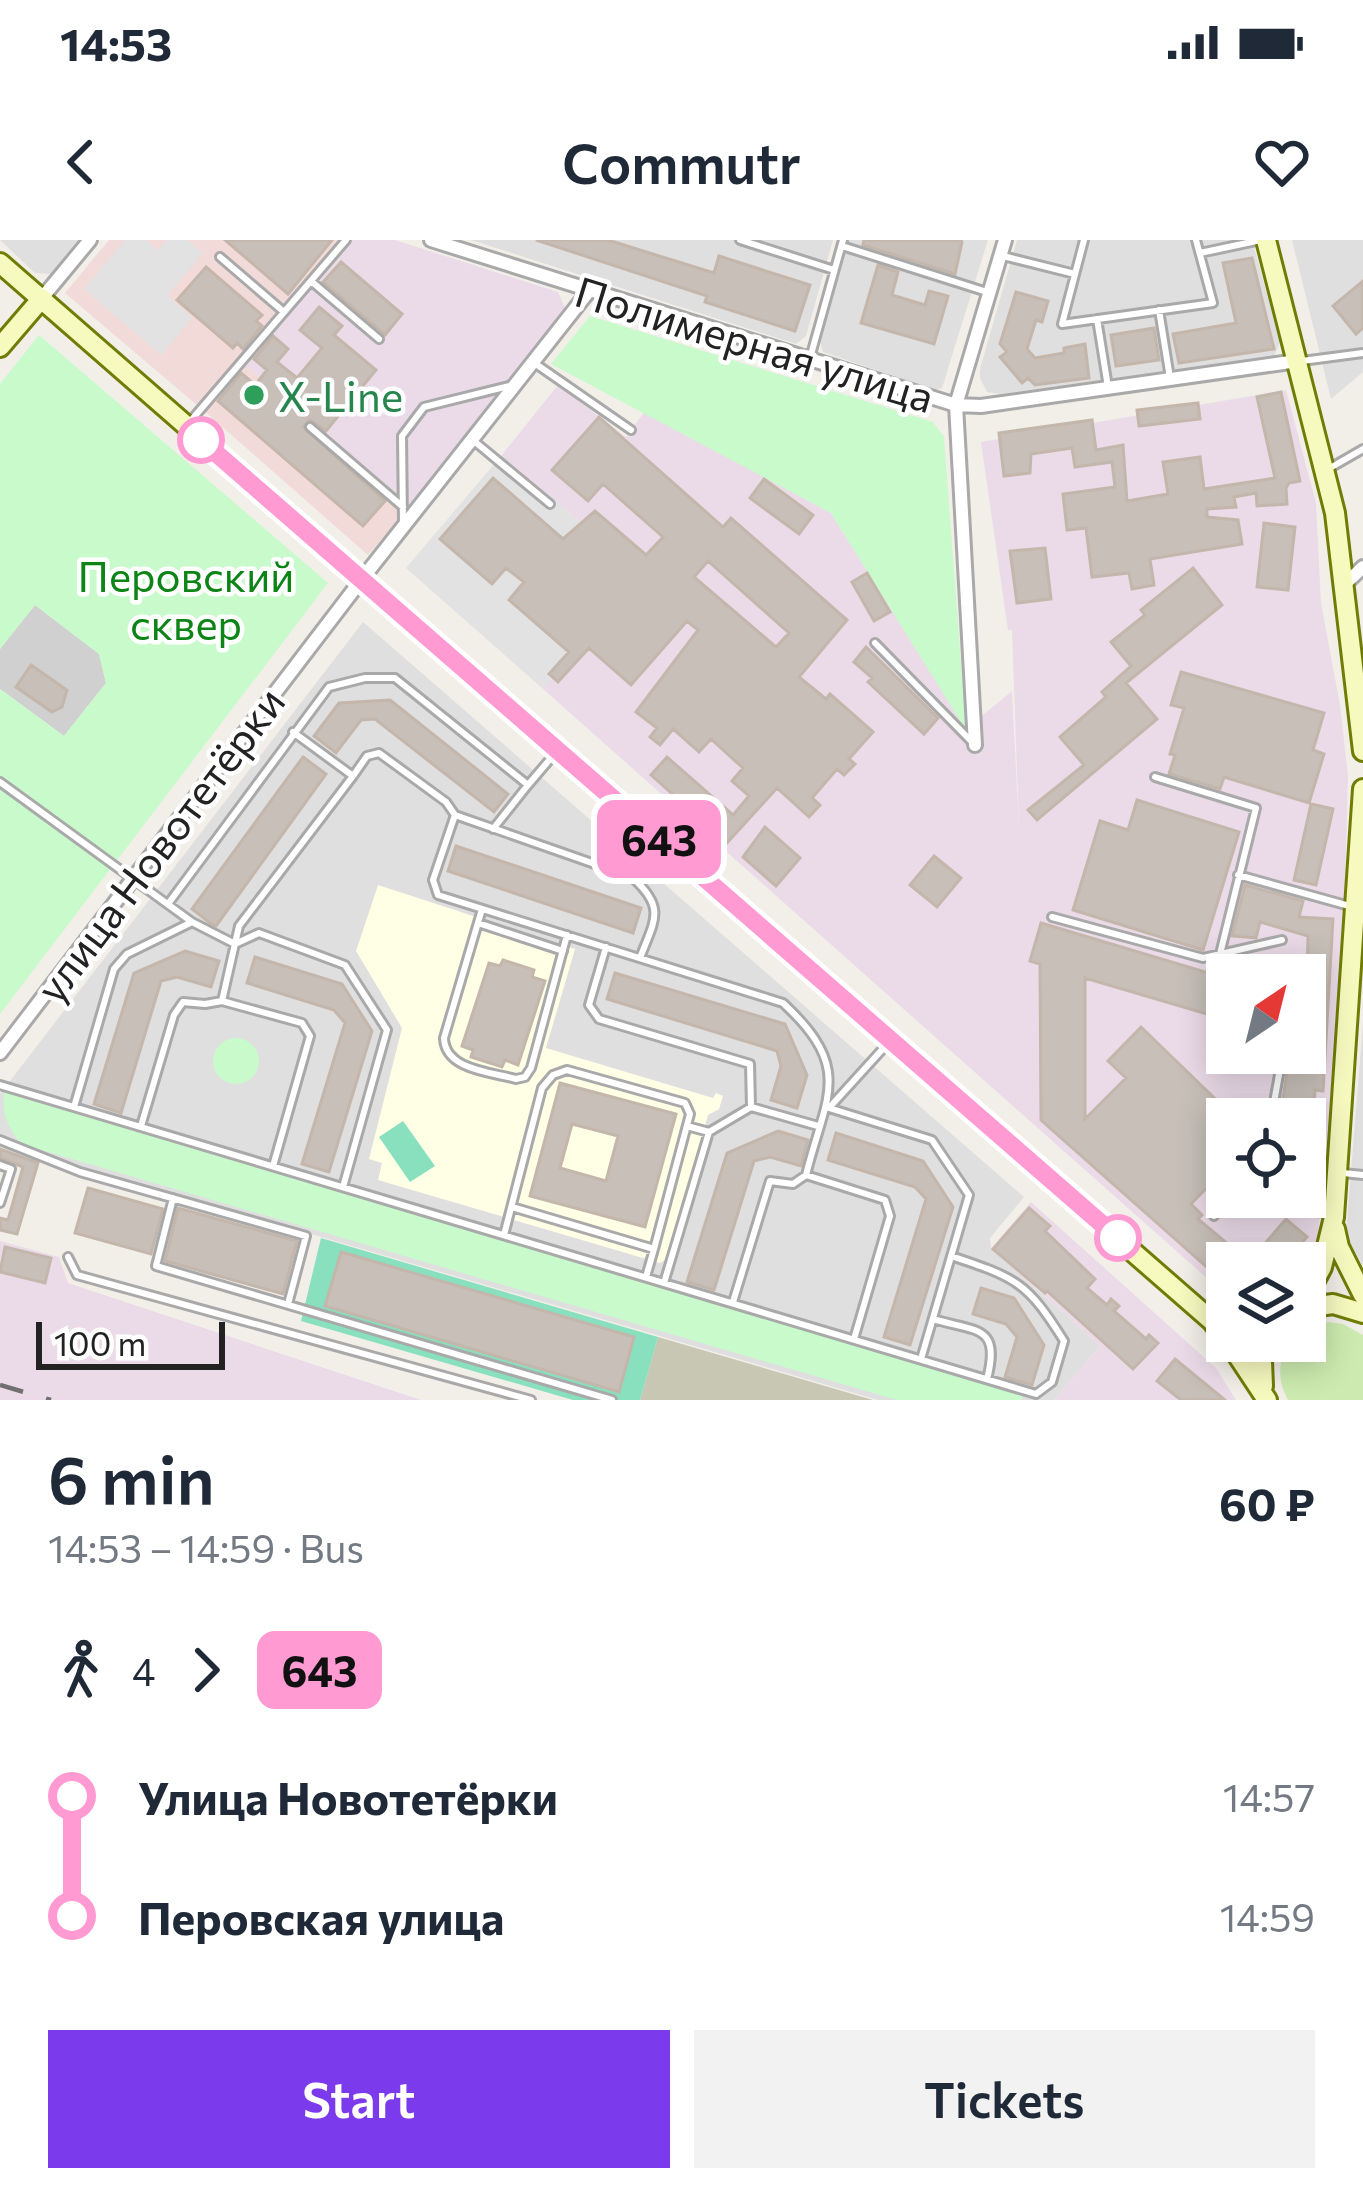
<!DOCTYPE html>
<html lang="en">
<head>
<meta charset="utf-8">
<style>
  body { margin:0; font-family:Commissioner,sans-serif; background:#f2f2f3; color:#1f2937; height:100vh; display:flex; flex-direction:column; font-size:45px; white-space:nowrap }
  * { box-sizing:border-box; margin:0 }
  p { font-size:39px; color:#747a83 }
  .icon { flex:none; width:66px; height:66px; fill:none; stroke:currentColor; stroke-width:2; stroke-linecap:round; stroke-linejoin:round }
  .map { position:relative; height:1160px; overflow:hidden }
  .drawer { display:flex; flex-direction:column; background:#fff; flex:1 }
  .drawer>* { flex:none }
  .badge { padding:0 24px; border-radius:18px; font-size:42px; line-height:78px }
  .needle { width:78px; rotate:35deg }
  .fabs { position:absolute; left:1206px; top:714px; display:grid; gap:24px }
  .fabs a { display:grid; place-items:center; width:120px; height:120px; border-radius:0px; background:#fff; box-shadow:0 6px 30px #0003; font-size:60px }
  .scale { position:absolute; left:36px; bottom:30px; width:189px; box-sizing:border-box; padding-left:12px; border:6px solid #222; border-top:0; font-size:33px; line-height:42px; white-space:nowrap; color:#222; -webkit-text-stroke:9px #fff; paint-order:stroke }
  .map>.badge { position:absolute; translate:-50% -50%; box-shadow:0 0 0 6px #fff }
  .legs { display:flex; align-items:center; gap:18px; height:132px; padding:0 48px; font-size:39px }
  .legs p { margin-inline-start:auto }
  .headline { display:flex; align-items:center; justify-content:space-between; height:204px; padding:0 48px }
  h1 { font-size:66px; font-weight:600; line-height:90px }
  .action { display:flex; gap:24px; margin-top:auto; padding:24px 48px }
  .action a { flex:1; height:138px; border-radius:0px; background:#7c3aed; color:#fff; font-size:48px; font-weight:600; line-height:138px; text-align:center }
  .action a+a { background:#f2f2f3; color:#1f2937 }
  ul { padding:0 48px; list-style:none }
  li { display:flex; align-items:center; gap:42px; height:120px; font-size:45px }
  li i { display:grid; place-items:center; width:18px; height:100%; margin:0 15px; background:currentColor }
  li i::after { content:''; width:30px; height:30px; margin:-15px; border:9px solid; border-radius:50%; background:#fff }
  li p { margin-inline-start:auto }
  li:first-child i { background:linear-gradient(#0000 50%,currentColor 0) }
  li:last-child i { background:linear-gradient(currentColor 50%,#0000 0) }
  .status { display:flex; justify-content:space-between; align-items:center; height:84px; padding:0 60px; background:#fff; direction:ltr }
  .status svg { height:33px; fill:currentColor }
  header { display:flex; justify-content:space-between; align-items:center; height:156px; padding:0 48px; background:#fff; font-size:54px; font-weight:600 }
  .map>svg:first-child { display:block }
  .residential { fill:#e0dfdf }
  .commercial { fill:#f2dad9 }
  .industrial { fill:#ebdbe8; fill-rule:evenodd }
  .education { fill:#ffffe5 }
  .religious { fill:#d0d0d0 }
  .construction { fill:#c7c7b4 }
  .grass { fill:#cdebb0 }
  .park { fill:#c8facc }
  .pitch { fill:#88e0be }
  .parking { fill:#e2e2e2 }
  .building { fill:#c7bfb8; stroke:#c4b6ab; stroke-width:3; fill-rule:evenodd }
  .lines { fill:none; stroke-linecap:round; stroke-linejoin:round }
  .lane-casing { stroke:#a9a9a9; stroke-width:12 }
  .street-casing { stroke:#a9a9a9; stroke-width:18 }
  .secondary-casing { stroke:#707d05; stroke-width:24 }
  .lane { stroke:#fff; stroke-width:6 }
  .street { stroke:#fff; stroke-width:12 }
  .secondary { stroke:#f7fabf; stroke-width:18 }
  .rail { stroke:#707070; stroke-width:4.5; stroke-dasharray:24 24; stroke-linecap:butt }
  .line-1-casing { stroke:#fff; stroke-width:27 }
  .line-1 { stroke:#ff9ad2; stroke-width:18 }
  .leisure-dot { fill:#2e9e5b; stroke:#fff; stroke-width:4.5 }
  .stop-1-dot { fill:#fff; stroke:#ff9ad2; stroke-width:6 }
  .labels { text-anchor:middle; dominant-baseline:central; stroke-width:9; stroke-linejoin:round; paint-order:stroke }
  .street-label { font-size:42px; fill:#222; stroke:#fff }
  .leisure-label { font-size:42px; fill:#27864d; stroke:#fff; text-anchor:start }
  .park-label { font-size:42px; fill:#0c8416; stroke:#fff }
</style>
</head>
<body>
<div class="status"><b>14:53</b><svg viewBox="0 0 49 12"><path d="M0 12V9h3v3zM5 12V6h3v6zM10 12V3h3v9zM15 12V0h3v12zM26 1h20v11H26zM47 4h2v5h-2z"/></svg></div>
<header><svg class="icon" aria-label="back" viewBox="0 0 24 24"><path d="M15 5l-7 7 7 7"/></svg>Commutr<svg class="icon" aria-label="heart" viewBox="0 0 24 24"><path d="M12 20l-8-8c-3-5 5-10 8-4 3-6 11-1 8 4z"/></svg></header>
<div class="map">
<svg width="1363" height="1160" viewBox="0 0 1363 1160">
  <rect width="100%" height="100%" fill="#f2efe9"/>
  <path class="residential" d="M0 0H78L51 34 35 33Z
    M471 0H833L806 96 796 104Z
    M849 0H988L942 148 936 150 823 112 820 101Z
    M1017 0H1252L1280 102 1274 116 1001 154 987 152 980 138V129Z
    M1292 0H1363V132L1331 159Z
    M363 382 1024 957 990 998 991 1008 1100 1106 1054 1160H878L45 916 0 897V854Z
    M1363 782V1026L1346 995Z"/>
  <path class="commercial" d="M109 0H340L198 166 65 53Z
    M243 123 409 268 368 315 203 170Z"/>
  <path class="industrial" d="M350 0H395L558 52 565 68 409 268 243 123Z
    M558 145 626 197 645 171 831 273 966 489 1012 451 1019 589 1012 390H1008L981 202 1286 150 1316 263 1321 363 1340 465 1348 536 1343 716 1317 1006 1303 1023H1227V1056L543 449 640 331 501 216ZM1227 735H1305V813H1227ZM1227 879H1305V957H1227Z
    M1031 962 1216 1128 1236 1160H1054L1100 1106 991 1008Z
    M0 1001 59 1017 68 1043 421 1160H0Z"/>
  <path class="education" d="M378 645 575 709 546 808 713 858 716 853 723 856 719 869 708 875 667 1019 660 1023 378 940 382 923 369 919 402 788 356 711Z"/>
  <path class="religious" d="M35 365 99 414 106 443 64 496 0 449V409Z"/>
  <path class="construction" d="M658 1097 873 1160H640Z"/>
  <path class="grass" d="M1328 1082 1343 1084 1363 1095V1160H1288C1277 1139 1278 1122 1289 1101H1305V1088Z"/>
  <path class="park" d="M590 76 933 182 944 197 966 490 831 273 551 124Z
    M39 95 328 343 0 774V449L64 496 106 443 99 414 35 365 0 409V144Z
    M213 821a23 23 0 1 1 46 0a23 23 0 1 1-46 0Z
    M5 851 1023 1154 1021 1160H897L21 904C8 887 0 872 5 851Z"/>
  <path class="pitch" d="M403 881 435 926 410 942 379 897Z
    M321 998 658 1097 640 1160H573L301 1081Z"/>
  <path class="parking" d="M125 0H146L158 10 167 0H188L203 13 167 56 192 78 161 115 84 49Z
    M501 216 640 331 543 449 406 328Z"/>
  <path class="building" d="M225 0H332L288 54Z
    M536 0H608L714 33 719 16 810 45 795 91 705 62 707 56Z
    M864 0H961L962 2 955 34 863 5Z
    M1252 18 1274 109 1179 123 1173 94 1236 83 1223 23Z
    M341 22 402 74 385 95 323 42Z
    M878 25 898 32 892 55 925 65 929 51 948 56 934 104 861 83Z
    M206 27 262 75 256 81 262 86 243 109 237 103 233 108 177 60Z
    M1363 41V88L1356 94 1333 66Z
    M1016 52 1048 61 1042 82 1036 80 1027 109 1035 118 1064 113V108L1085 104 1089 138 1035 145 1028 138 1022 143 1000 117 1007 112 1000 104Z
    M319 67 342 86 334 95 376 130 326 191 310 180 303 187 385 261 363 286 218 161 241 133 255 145 267 130 254 119 273 96 288 109 277 122 297 138 322 108 300 90Z
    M1154 88 1159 120 1116 126 1111 95Z
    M1281 152 1300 241 1289 243 1286 248 1287 264 1257 266 1256 253 1234 257 1236 267 1207 269V277L1238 280 1242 304 1150 319 1154 345 1132 349 1129 333 1092 337 1086 288 1067 290 1063 254 1115 247 1112 222 1075 227 1072 208 1031 214 1030 233 1004 236 999 193 1092 180 1096 210 1123 205 1127 261 1168 254 1163 222 1200 217 1204 249 1275 238 1257 157Z
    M1198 163 1200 179 1139 186 1137 170Z
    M599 177 723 287 731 278 847 380 799 437 826 459 830 454 873 492 849 519 855 524 844 535 837 529 812 558 820 565 809 577 777 548 727 603 651 535 667 517 733 575 749 556 732 541 743 528 711 499 699 512 673 489 660 505 650 497 657 488 636 472 698 390 687 381 631 445 589 408 558 442 549 434 569 412 509 360 524 342 506 328 492 344 440 299 493 238 563 299 595 271 646 315 663 297 603 244 588 261 552 230ZM708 321 789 393 776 407 694 337Z
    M764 239 813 275 799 294 750 258Z
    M1264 283 1295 287 1288 350 1257 347Z
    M1045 308 1051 359 1017 363 1010 311Z
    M1193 328 1222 365 1126 443 1157 479 1037 580 1028 570 1084 525 1060 497 1106 457 1102 452 1131 426 1111 402 1145 375 1141 370Z
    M867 333 890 372 874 381 852 342Z
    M866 407 938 478 924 494 868 442 872 438 854 422Z
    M31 425 67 450 62 467 52 472 16 447Z
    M1181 432 1324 473 1313 510 1324 514 1309 563 1224 537 1220 549 1169 534 1175 515 1170 514 1184 468 1171 465Z
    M390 460 508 554 494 572 375 479 361 480 336 513 314 496 339 463Z
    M303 517 326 534 216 686 210 683 192 669Z
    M1137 560 1239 592 1203 710 1073 670 1100 581 1128 590Z
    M1311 564 1333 569 1316 645 1294 640Z
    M765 587 800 618 776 646 743 617Z
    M456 606 641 668 633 693 448 631Z
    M934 616 961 638 937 667 910 645Z
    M1245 645 1303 661 1299 677 1333 679 1323 851 1315 850 1313 879H1280L1287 832 1300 813H1305L1308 696 1260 682 1256 698 1232 696Z
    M1041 683 1222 737 1210 775 1085 738V879L1126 838 1108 821 1141 787 1236 879H1227V927L1191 964 1202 975 1198 979 1249 1022 1286 979 1307 997 1284 1023H1227V1045L1041 880 1040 724 1030 721Z
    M185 711 219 721 211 747 177 737 161 741 121 873 94 864 134 733Z
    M255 717 342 744 372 791 329 932 302 924 345 783 334 770 247 743Z
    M503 720 534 730 532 737 545 741 518 825 505 820 502 827 471 817 473 810 462 806 489 723 500 726Z
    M615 733 785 784 807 835 797 868 771 860 781 826 777 811 607 759Z
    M560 843 676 874 645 987 530 956ZM572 884 618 896 606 941 560 928Z
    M778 891 808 900 801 926 770 917 754 921 714 1050 687 1042 727 913Z
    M836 893 923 921 953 967 910 1105 884 1097 926 959 915 947 828 920Z
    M0 909 38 923 17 994 0 990V978L8 980 23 927 0 918Z
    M88 948 163 969 151 1014 75 993Z
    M178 968 297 1001 283 1054 165 1021Z
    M1029 968 1050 986 1045 991 1095 1039 1087 1048 1107 1065 1111 1059 1119 1066 1114 1071 1146 1099 1149 1095 1158 1103 1133 1129 1047 1051 1045 1053 993 1009Z
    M5 1007 51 1018 45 1043 0 1032Z
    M341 1012 634 1097 619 1152 325 1066Z
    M981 1048 1014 1058 1044 1105 1032 1145 1005 1137 1017 1097 1006 1084 973 1074Z
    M1175 1119 1225 1160H1181L1157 1141Z"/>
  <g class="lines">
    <g class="lane-casing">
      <path id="lane" d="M740 0 834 30
        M1084 0 1062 84 1213 63 1196 0
        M842 6 987 52
        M1200 13 1261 0
        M1003 16 1075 34
        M220 17 284 72
        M311 41 379 99
        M1159 70 1170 138
        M1097 79 1108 147
        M810 118 843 0
        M1302 121 1363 113
        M533 122 631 190
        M188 184 346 0
        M310 187 403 267
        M474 201 550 264
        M1330 228 1363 209
        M403 282 402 196 424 167 513 145
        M875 403 974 504
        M293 492 353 536 367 516 379 513 446 562 455 575 433 640 438 655 783 763C854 829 826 855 806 935
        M1155 537 1256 568 1220 714
        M0 542 192 682
        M528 545 557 511
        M455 575 632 637C666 668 655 679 640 718
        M1238 635 1353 667
        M168 664 329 447 365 438H395L528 545 493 589
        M482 669 444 798C445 830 491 832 516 839L525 837 531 828 567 695
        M1052 677 1203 718 1282 700
        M478 683 563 711
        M606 707 589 765 599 779 750 824 751 867
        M222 761 239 686 353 536
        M889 802 829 868 932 900 969 955 921 1119
        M0 845 1036 1154 1052 1142 1064 1101C1027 1042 1017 1038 951 1016
        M74 867 114 729 127 714 192 682 235 704 259 693 345 725 387 790 343 947
        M1271 879 1280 829 1293 813
        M141 886 174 775 183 762 205 764 222 761 302 783 310 796 273 926
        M687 886 709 892
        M0 900 80 932 306 996 288 1064
        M0 925 11 929 0 963
        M1343 933 1363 935
        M1265 957 1281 970 1331 973
        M173 958 156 1026 612 1160
        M1214 976 1228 957
        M504 995 542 848 553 835 567 830 685 863 690 874 654 1009 512 967
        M68 1017 77 1035 531 1160
        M646 1037 654 1009
        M664 1043 709 892 751 867 818 886
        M733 1062 770 941 793 944 806 935 885 960 890 976 854 1099
        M933 1079C977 1092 1001 1085 987 1139"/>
    </g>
    <g class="street-casing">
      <path id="street" d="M431 0 956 165 981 166 1297 121
        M42 58 90 0
        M1346 343 1363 327
        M975 505 956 165 1005 0
        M0 813 362 339 589 51"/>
    </g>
    <g class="secondary-casing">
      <path id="secondary" d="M1266 0 1335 273 1363 511
        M0 23 1212 1081 1227 1100
        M0 107 42 58
        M1335 989 1339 1007 1363 1055
        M1305 1059 1322 1027 1334 977 1363 549
        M1305 1068 1333 1064 1363 1073
        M1228 1101 1267 1160
        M1263 1146 1262 1121 1268 1101"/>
    </g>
    <use href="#lane" class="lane"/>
    <use href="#street" class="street"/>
    <use href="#secondary" class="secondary"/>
    <path class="rail" d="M0 1145 51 1160"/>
  </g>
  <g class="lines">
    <g class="line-1-casing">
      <path id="line-1" d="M201 200 1118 998"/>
    </g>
    <use href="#line-1" class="line-1"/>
  </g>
  <circle class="leisure-dot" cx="254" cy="155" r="12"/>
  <g class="stop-1-dot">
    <circle cx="201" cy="200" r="21"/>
    <circle cx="1118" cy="998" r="21"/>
  </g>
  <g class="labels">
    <g class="street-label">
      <text transform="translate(755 103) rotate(17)">Полимерная улица</text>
      <text transform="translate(159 604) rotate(-53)">улица Новотетёрки</text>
    </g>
    <g class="leisure-label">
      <text x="278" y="155">X-Line</text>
    </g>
    <g class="park-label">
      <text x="186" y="335">Перовский<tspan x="186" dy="48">сквер</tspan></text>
    </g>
  </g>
</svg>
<div class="fabs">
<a><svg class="needle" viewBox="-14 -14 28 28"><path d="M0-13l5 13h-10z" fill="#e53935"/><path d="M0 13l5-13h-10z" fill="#747a83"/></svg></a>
<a><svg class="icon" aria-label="locate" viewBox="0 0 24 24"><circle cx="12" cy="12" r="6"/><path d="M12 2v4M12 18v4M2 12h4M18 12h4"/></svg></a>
<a><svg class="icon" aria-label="layers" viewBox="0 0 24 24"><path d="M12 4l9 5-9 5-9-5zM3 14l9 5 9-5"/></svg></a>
</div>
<div class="scale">100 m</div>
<b class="badge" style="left:659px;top:599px;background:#ff9ad2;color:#111">643</b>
</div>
<section class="drawer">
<div class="headline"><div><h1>6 min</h1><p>14:53 – 14:59 · Bus</p></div><b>60 ₽</b></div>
<div class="legs"><svg class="icon" aria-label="walk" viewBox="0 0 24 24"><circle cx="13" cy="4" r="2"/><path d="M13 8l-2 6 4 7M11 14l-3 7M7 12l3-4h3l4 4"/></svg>4<svg class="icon" aria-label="forward" viewBox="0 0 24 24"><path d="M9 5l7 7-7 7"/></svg><b class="badge" style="background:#ff9ad2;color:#111">643</b></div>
<ul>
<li><i style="color:#ff9ad2"></i><b>Улица Новотетёрки</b><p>14:57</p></li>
<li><i style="color:#ff9ad2"></i><b>Перовская улица</b><p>14:59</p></li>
</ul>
<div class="action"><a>Start</a><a>Tickets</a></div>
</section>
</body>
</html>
